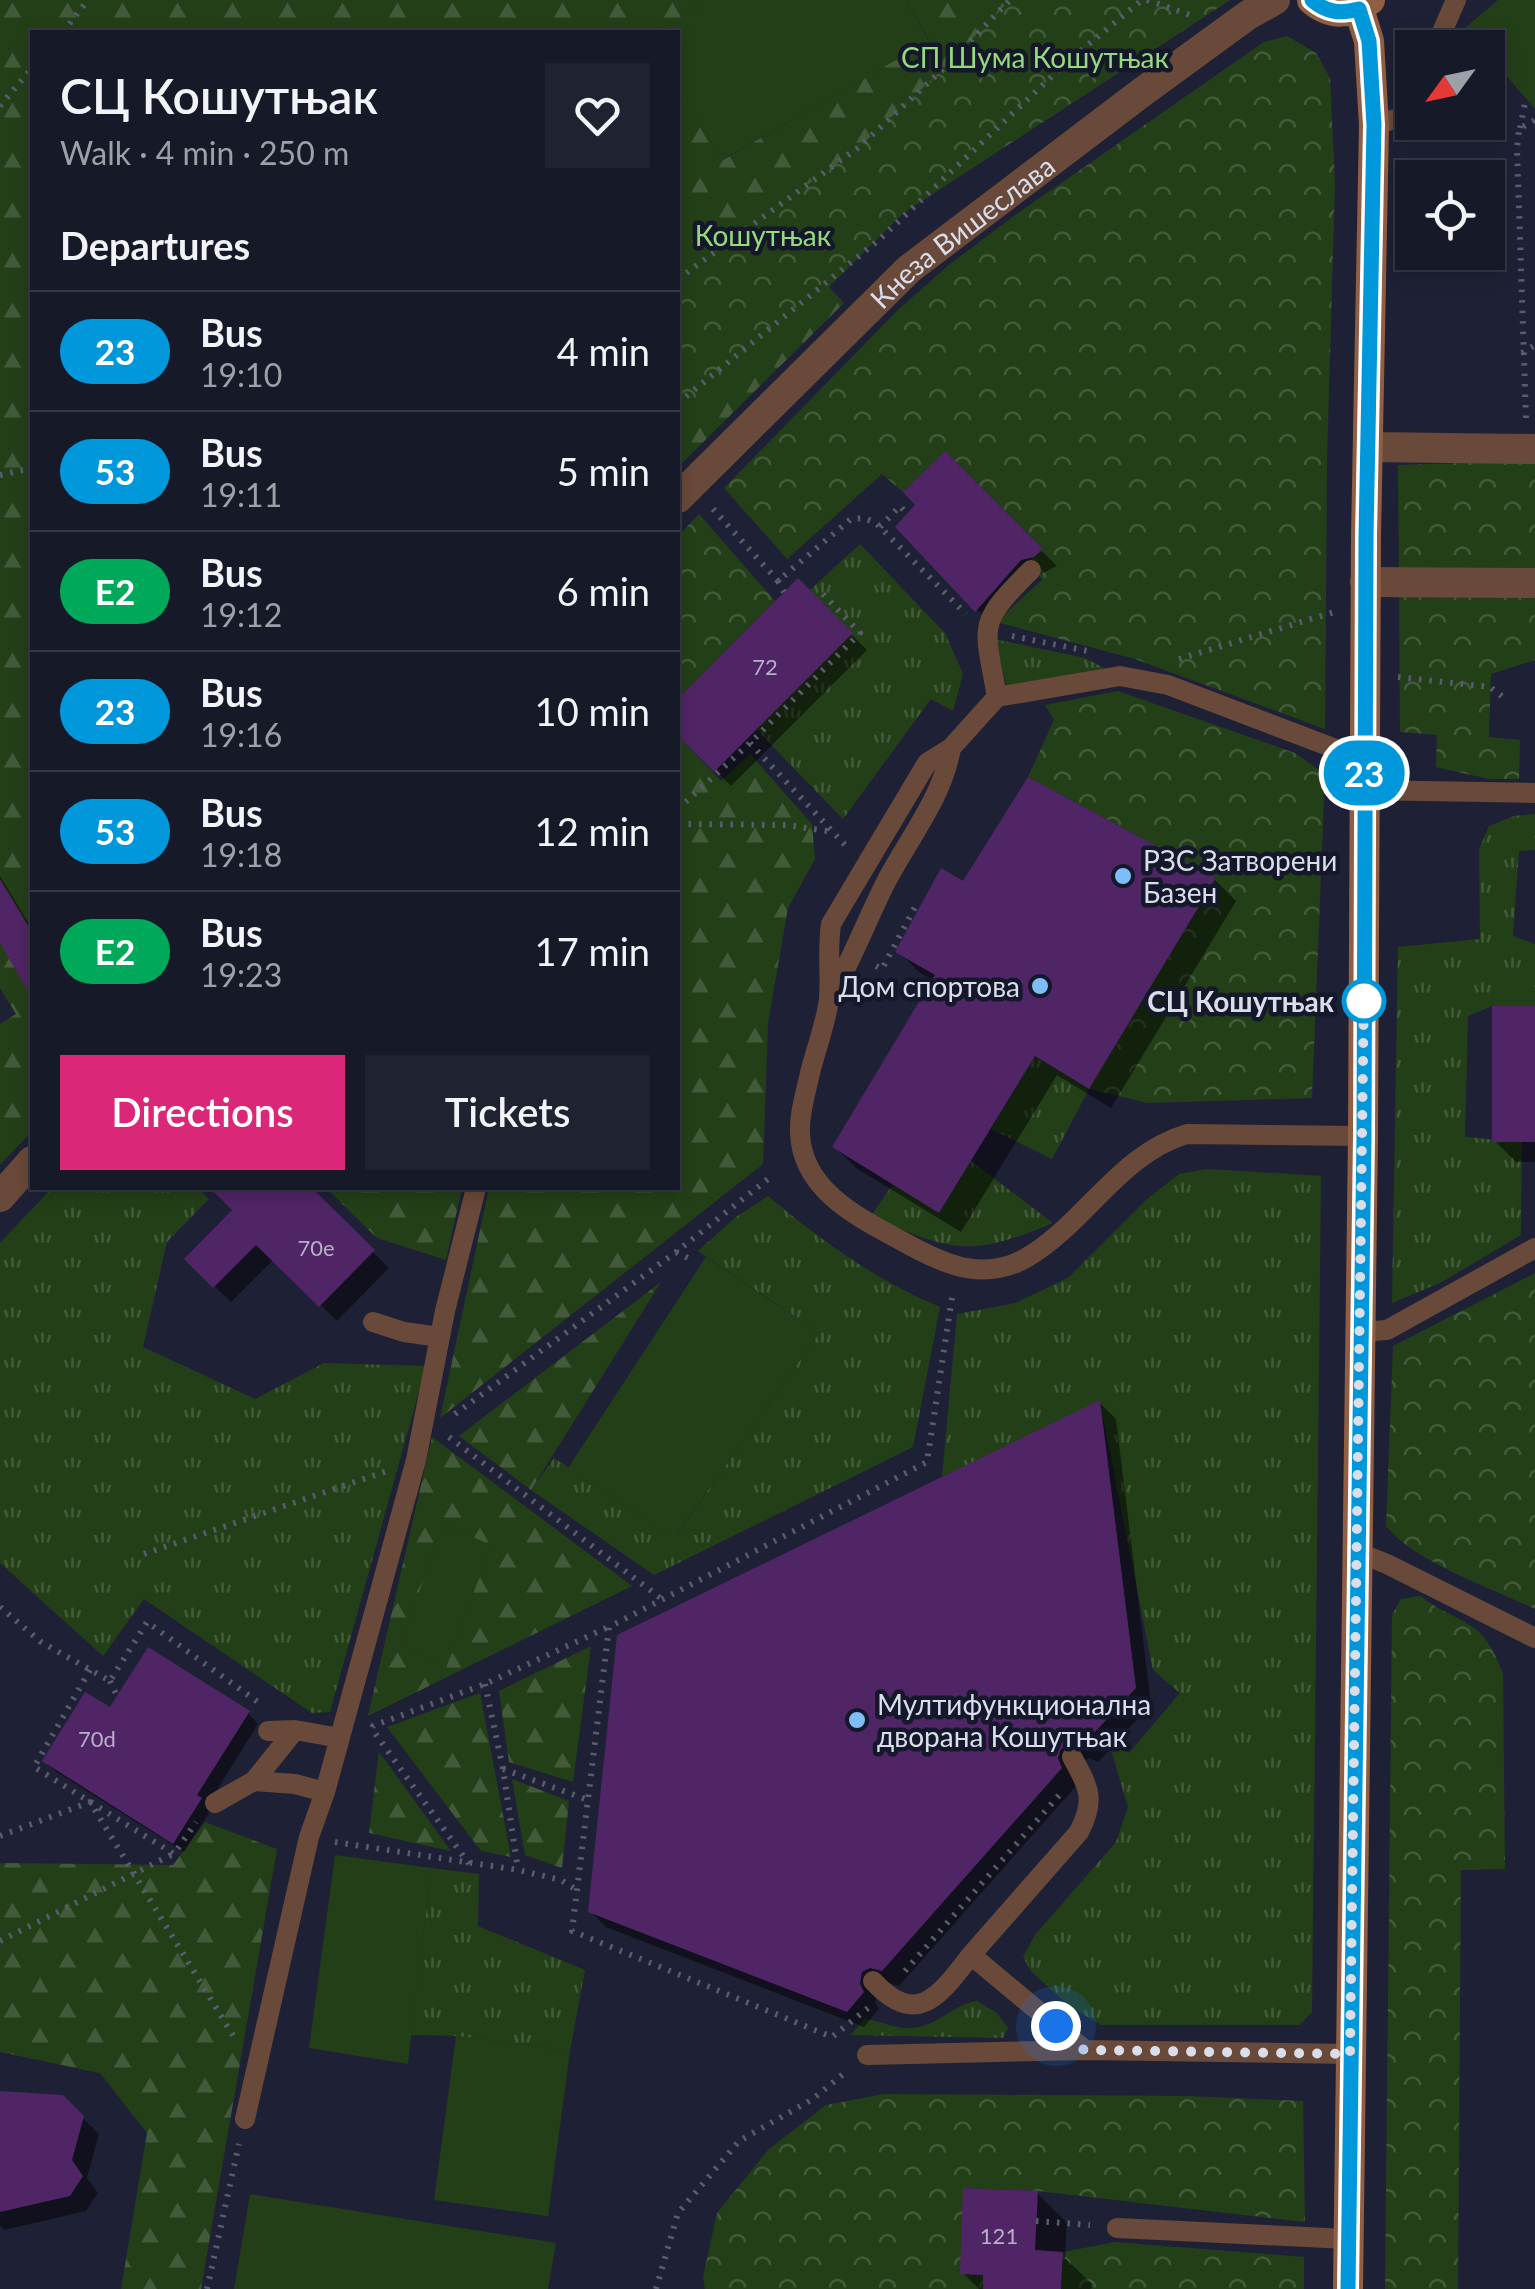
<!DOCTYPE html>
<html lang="en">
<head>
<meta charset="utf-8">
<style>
  body { margin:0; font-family:Lato,sans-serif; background:#1f2230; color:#f1f3f6; height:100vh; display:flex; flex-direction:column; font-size:38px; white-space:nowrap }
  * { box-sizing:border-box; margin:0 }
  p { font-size:32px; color:#9ea0a8 }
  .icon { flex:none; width:55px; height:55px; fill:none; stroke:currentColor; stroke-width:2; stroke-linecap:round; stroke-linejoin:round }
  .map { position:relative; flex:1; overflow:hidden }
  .panel { position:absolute; left:30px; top:30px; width:650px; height:1160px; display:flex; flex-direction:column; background:#161928; border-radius:0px; box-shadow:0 5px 15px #0003,0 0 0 2px #353845 }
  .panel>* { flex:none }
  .badge { padding:0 20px; border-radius:32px; font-size:35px; line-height:65px }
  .needle { width:65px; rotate:237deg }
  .buttons { position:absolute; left:1395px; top:30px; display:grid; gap:20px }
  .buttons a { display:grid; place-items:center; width:110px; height:110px; border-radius:0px; background:#161928; box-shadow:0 5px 15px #0003,0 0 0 2px #353845; font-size:50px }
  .you { position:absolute; width:50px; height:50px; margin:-25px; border:8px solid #fff; border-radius:50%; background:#1a73e8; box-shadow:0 0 0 15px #1a73e833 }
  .map>.badge { position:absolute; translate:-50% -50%; box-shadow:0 0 0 5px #fff }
  h2 { padding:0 30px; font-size:38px; line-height:90px }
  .round { display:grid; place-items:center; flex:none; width:105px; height:105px; border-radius:0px; background:#1f2230 }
  .head { display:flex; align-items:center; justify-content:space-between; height:170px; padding:0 30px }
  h1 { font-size:48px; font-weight:600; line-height:75px }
  .action { display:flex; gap:20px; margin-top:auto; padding:20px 30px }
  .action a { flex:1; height:115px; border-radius:0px; background:#db2777; color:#fff; font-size:40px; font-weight:600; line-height:115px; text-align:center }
  .action a+a { background:#1f2230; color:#f1f3f6 }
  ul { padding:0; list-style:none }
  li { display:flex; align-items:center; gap:30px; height:120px; padding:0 30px; border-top:2px solid #353845 }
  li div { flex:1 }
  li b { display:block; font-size:38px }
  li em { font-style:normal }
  li .badge { min-width:110px; font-weight:700; text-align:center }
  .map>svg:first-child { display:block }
  .grass { fill:url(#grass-tufts) }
  .forest { fill:url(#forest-firs) }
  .park { fill:url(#park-crowns) }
  .pitch { fill:#233f18 }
  .shadow { fill:#0007 }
  .building { fill:#502565 }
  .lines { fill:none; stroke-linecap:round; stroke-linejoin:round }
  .path { stroke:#595c6d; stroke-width:6; stroke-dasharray:2.5 8; stroke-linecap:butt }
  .service { stroke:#694939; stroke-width:20 }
  .pedestrian { stroke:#694939; stroke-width:30 }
  .tertiary { stroke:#694939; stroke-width:30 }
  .secondary { stroke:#905e43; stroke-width:30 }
  .line-casing { stroke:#fff; stroke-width:22 }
  .line { stroke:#0098da; stroke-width:15 }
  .walk { stroke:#daddea; stroke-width:10; stroke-dasharray:0 18 }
  .poi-dot { fill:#7dbef9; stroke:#15182b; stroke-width:4 }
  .stop-dot { fill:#fff; stroke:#0098da; stroke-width:5 }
  .labels { text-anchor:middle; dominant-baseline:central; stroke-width:9; stroke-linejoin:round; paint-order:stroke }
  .number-label { font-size:22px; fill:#b8afc9 }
  .park-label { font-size:28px; fill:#95da7c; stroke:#15182b }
  .street-label { font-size:28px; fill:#daddea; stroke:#15182b }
  .poi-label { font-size:28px; fill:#daddea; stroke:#15182b; text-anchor:start }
  .stop-label { font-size:28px; font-weight:bold; fill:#daddea; stroke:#15182b; text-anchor:end }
</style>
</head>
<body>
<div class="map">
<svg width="1535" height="2289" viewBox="0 0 1535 2289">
  <defs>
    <pattern id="grass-tufts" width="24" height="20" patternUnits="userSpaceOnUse" patternTransform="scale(2.5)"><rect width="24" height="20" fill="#233f18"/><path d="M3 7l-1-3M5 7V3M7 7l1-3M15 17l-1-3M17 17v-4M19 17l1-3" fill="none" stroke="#425a3a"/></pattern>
    <pattern id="forest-firs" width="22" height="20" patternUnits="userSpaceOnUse" patternTransform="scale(2.5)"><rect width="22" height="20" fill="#233f18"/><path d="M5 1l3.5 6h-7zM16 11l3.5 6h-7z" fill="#425a3a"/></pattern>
    <pattern id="park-crowns" width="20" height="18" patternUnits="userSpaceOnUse" patternTransform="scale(2.5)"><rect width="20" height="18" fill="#233f18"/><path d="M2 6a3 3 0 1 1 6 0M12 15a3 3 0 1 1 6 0" fill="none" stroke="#425a3a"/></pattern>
  </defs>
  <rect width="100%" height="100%" fill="#1e2135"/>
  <path class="grass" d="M860 544 945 633 963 674 953 711 931 699 843 819 756 729 810 590Z
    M994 639 1085 658 1110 671 1007 687Z
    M1535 814V850L1519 851 1513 936 1535 944V1006H1492L1468 1016 1465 1137 1522 1142 1521 1235 1442 1282 1392 1303 1398 947 1480 939 1479 849 1489 826 1514 816Z
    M1035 1056 1089 1089 1052 1159 991 1129Z
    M971 1161 1053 1223C970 1258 951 1252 871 1216L893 1184 940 1212Z
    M1207 1169 1321 1176 1312 2012 1300 2025H1101L1069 2006 1031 1971 1023 1957 1035 1935 1116 1842 1128 1807 1112 1753 1101 1744 1105 1735 1129 1753 1180 1693 1153 1670 1100 1401 942 1477 957 1314 1016 1303 1069 1277 1146 1200 1179 1174Z
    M52 1188H198L209 1199 167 1242 143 1347 255 1399 324 1363 426 1366 330 1712 312 1713 144 1599 103 1656 0 1563V1243Z
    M768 1196C822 1241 875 1280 940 1307L913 1447 654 1575 531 1490 554 1458 676 1536 819 1333 698 1251 736 1217Z
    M431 1868 479 1874 478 1926 585 1970 570 2051 456 2036 411 2035Z
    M977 2001 997 2013 1008 2028 1003 2038 851 2035 864 2019C884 2021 899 2032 919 2027 940 2023 955 2004 977 2001Z"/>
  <path class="forest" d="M0 0H694L698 8 654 32H32V1131L0 1165V1024L16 1014 0 988Z
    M906 0H1230L902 214 829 287 844 303 678 467V80L723 160 929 40Z
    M678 736 721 781 750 754 812 824 815 859 788 908 768 1023 763 1164 440 1418 489 1188H678Z
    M326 1188H462L446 1260 377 1238Z
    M661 1282 531 1490 459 1436Z
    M432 1437 632 1586 368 1716Z
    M591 1646 573 1782 509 1762 499 1691Z
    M480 1693 511 1857 481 1851 387 1727Z
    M379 1751V1752L451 1851 369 1833Z
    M512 1779 569 1801 562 1868 525 1855Z
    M205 1822 277 1849 201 2289H121L147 2133 100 2073 0 2052V1863L173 1865Z"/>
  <path class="park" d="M1010 0H1230L902 214 678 436V279L859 147 942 70Z
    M1287 36 1316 53 1330 78 1335 183 1327 460 1325 729 1135 659 996 622 1042 580 1030 560 1042 548 945 451 903 492 882 474 787 559 724 488 898 310 950 264 1014 216 1264 42Z
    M1535 461V660L1491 674 1489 737 1520 740 1519 779H1489L1436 767 1437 735 1400 732 1398 465Z
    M699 514 775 601 678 699V536Z
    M1118 691 1295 753 1322 772 1324 799 1312 1098 1147 1103 1089 1089 1216 878 1028 777 1054 720 1045 705Z
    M1535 1273V1609C1493 1589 1413 1561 1386 1526L1393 1346Z
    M1420 1596C1464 1628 1482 1616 1503 1674L1505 1869 1461 1870 1458 2289H1385L1392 1615 1401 1599Z
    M884 2094 1187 2096 1303 2101 1305 2222 1038 2191 964 2188 961 2274 983 2275V2289H705L703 2277 717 2213 768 2150 826 2105Z
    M1115 2242 1304 2257V2289H1061L1063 2252Z"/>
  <path class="pitch" d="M694 0H906L929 41 722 160 678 80V32H654L698 8Z
    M1498 0H1535V109L1488 54V48L1482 47 1465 28Z
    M706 1257 819 1333 675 1537 568 1468Z
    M443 1524 491 1545 446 1668 400 1646Z
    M335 1855 431 1868 408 2064 309 2048Z
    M456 2036 570 2051 548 2216 434 2200Z
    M250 2194 556 2243 548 2289H234Z"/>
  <path class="shadow" d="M945 455 1057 566 1037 576 993 626 899 527 918 505Z
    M798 582 867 650 731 786 678 732V703Z
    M0 876 32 929V989L0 942Z
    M1215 880 1236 901 1111 1108 1057 1075 961 1232 856 1168 835 1147 934 981 919 972 898 951Z
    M1535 1008V1162H1516L1495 1141Z
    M213 1188H308L389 1268 337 1321 274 1259 231 1302 187 1259 236 1210Z
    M1100 1403 1116 1419 1151 1704 1098 1762 1089 1758 1076 1765 1077 1785 899 1986 887 1983 878 1989 875 2002 879 2009 864 2027 606 1927 590 1911Z
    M248 1713 258 1724 207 1806 211 1810 184 1852 55 1771 45 1761Z
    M0 2094 62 2098 99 2134 87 2178 98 2193 86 2211 4 2230 0 2225Z
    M1037 2193 1067 2223 1065 2258 1092 2284 1091 2289H979L963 2273Z"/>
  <path class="building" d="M945 451 1043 549 1034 557 1021 560 975 612 895 527 915 505 903 492Z
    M798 578 853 633 714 772 678 736V699Z
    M1028 777 1216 878 1089 1089 1035 1056 939 1213 832 1147 935 975 895 952 941 868 963 881Z
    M0 879 32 932V998L0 943Z
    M1492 1006H1535V1142H1492Z
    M210 1188H312L375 1250 319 1307 256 1245 213 1288 184 1259 232 1210Z
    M1100 1400 1136 1688 1081 1747 1071 1743 1061 1749 1058 1758 1062 1768 882 1971 870 1968 862 1972 860 1984 864 1992 847 2012 588 1912 617 1635Z
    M148 1647 250 1711 197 1795 202 1798 173 1844 42 1761 85 1692 110 1707Z
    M0 2091 63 2095 84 2116 72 2160 83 2176 70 2196 0 2212Z
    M963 2188 1038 2191 1035 2250 1063 2252 1061 2289H983V2275L960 2274Z"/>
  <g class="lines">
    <path class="path" d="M1147 0 1193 16
      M63 32 88 0
      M0 106 32 68
      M1520 128 1526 98
      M678 279 859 147 942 70 1010 0
      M1522 353 1535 345
      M678 403 881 238 1066 63 1142 0
      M1526 418 1517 149 1519 129 1535 120
      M0 475 32 468
      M713 509 778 581 851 519 864 518 876 523 966 614
      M880 527 900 506 907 514
      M778 581 784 592
      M1012 636 1088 651
      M1179 659 1334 612
      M1398 677 1490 687 1508 701
      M750 743 845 845
      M678 809 750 743 860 633 821 592
      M678 824 787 825 834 832
      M876 966 882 969 915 907
      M676 1252 692 1260
      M455 1414 676 1252 773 1175
      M449 1437 663 1600
      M144 1554 387 1471
      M0 1607 41 1642 110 1681 147 1622 262 1705
      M90 1670 34 1767 174 1854 196 1822
      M110 1681 117 1696
      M485 1684 503 1769 518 1870
      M503 1769 588 1800
      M0 1836 90 1802 234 2037
      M335 1842 518 1870 561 1880 578 1891
      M469 1864 372 1729 373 1726 485 1684 608 1627
      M0 1941 173 1854
      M905 1971 1061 1793
      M868 2008 832 2037 572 1931 609 1627 927 1462 952 1297
      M1036 2221 1090 2225
      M207 2289 239 2144
      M656 2289 678 2213 739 2141 813 2099 848 2070"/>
    <path class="service" d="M1435 48 1456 0
      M1374 125 1412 114
      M997 697C984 623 976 625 1031 570
      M1364 790 1535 793
      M830 998C852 960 867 919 887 880 910 837 943 796 951 748
      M1363 1136 1187 1134C1119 1154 1085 1224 1026 1258 985 1281 948 1266 911 1246 866 1221 802 1194 800 1133 799 1113 806 1092 810 1073 816 1049 826 1023 829 999 831 973 827 951 831 924L927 763 951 748 997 697 1120 676 1168 685 1336 749 1364 754
      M373 1322 404 1332 440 1337
      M1360 1332 1387 1330 1535 1248
      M1357 1552 1387 1564 1535 1638
      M268 1731 295 1730 340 1738
      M254 1781 295 1730
      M215 1803 254 1781 295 1784 325 1792
      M971 1955 1079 1832C1096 1799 1089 1788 1072 1757
      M873 1981C917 2029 940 1995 971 1955L1085 2050
      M867 2055 1085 2050 1350 2054
      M245 2119 309 1837 325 1792 416 1460 445 1311 476 1188
      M1117 2228 1348 2239"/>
    <path class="pedestrian" d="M1368 447 1535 449
      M1365 582 1535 583"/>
    <g class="tertiary">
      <path id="s1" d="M678 498 909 269 1141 93 1248 15 1275 0"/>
      <path d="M0 1197 32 1161"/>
    </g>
    <path class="secondary" d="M1312 0C1331 16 1351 15 1370 0
      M1348 2289 1363 1136 1366 537 1374 125 1369 41 1359 9"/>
  </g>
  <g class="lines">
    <g class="line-casing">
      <path id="line" d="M1312 0C1327 13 1341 14 1359 9L1369 41 1374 125 1366 537 1364 1136 1348 2289"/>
    </g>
    <use href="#line" class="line"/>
    <path class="walk" d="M1056 2026 1084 2050 1350 2054 1364 986V1001"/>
  </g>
  <g class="poi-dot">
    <circle cx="1123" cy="876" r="10"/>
    <circle cx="1040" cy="986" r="10"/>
    <circle cx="857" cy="1720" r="10"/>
  </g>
  <circle class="stop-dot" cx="1364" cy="1001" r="20"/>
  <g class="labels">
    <g class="number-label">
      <text x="765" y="666">72</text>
      <text x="316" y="1247">70e</text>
      <text x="97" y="1738">70d</text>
      <text x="999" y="2235">121</text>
    </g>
    <g class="park-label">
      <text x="1035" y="57">СП Шума Кошутњак</text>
      <text x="763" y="235">Кошутњак</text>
    </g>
    <g class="street-label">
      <text stroke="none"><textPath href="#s1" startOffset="390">Кнеза Вишеслава</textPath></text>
    </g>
    <g class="poi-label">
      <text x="1143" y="860">РЗС Затворени<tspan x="1143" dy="32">Базен</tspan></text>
      <text x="1020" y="986" text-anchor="end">Дом спортова</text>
      <text x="877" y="1704">Мултифункционална<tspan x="877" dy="32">дворана Кошутњак</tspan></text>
    </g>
    <g class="stop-label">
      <text x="1334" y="1001">СЦ Кошутњак</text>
    </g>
  </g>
</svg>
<div class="buttons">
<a><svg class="needle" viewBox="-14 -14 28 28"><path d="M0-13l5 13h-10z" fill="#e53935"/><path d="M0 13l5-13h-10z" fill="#9ea0a8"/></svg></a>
<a><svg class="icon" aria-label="locate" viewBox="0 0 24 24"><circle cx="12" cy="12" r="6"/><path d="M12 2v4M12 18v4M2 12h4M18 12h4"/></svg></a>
</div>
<div class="you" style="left:1056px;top:2026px"></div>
<b class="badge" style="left:1364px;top:773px;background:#0098da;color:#fff">23</b>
<section class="panel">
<div class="head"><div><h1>СЦ Кошутњак</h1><p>Walk · 4 min · 250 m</p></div><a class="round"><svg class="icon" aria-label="heart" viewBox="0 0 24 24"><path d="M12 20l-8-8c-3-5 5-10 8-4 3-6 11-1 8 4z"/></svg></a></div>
<h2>Departures</h2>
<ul>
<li><span class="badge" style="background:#0098da;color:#fff">23</span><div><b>Bus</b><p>19:10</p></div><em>4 min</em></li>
<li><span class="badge" style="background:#0098da;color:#fff">53</span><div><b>Bus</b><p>19:11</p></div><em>5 min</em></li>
<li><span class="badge" style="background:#00a859;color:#fff">E2</span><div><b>Bus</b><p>19:12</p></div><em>6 min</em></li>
<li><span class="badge" style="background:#0098da;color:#fff">23</span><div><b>Bus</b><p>19:16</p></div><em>10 min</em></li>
<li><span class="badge" style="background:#0098da;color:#fff">53</span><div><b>Bus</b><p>19:18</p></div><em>12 min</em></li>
<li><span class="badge" style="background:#00a859;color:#fff">E2</span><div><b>Bus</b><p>19:23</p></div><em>17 min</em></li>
</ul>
<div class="action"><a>Directions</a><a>Tickets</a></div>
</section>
</div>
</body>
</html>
